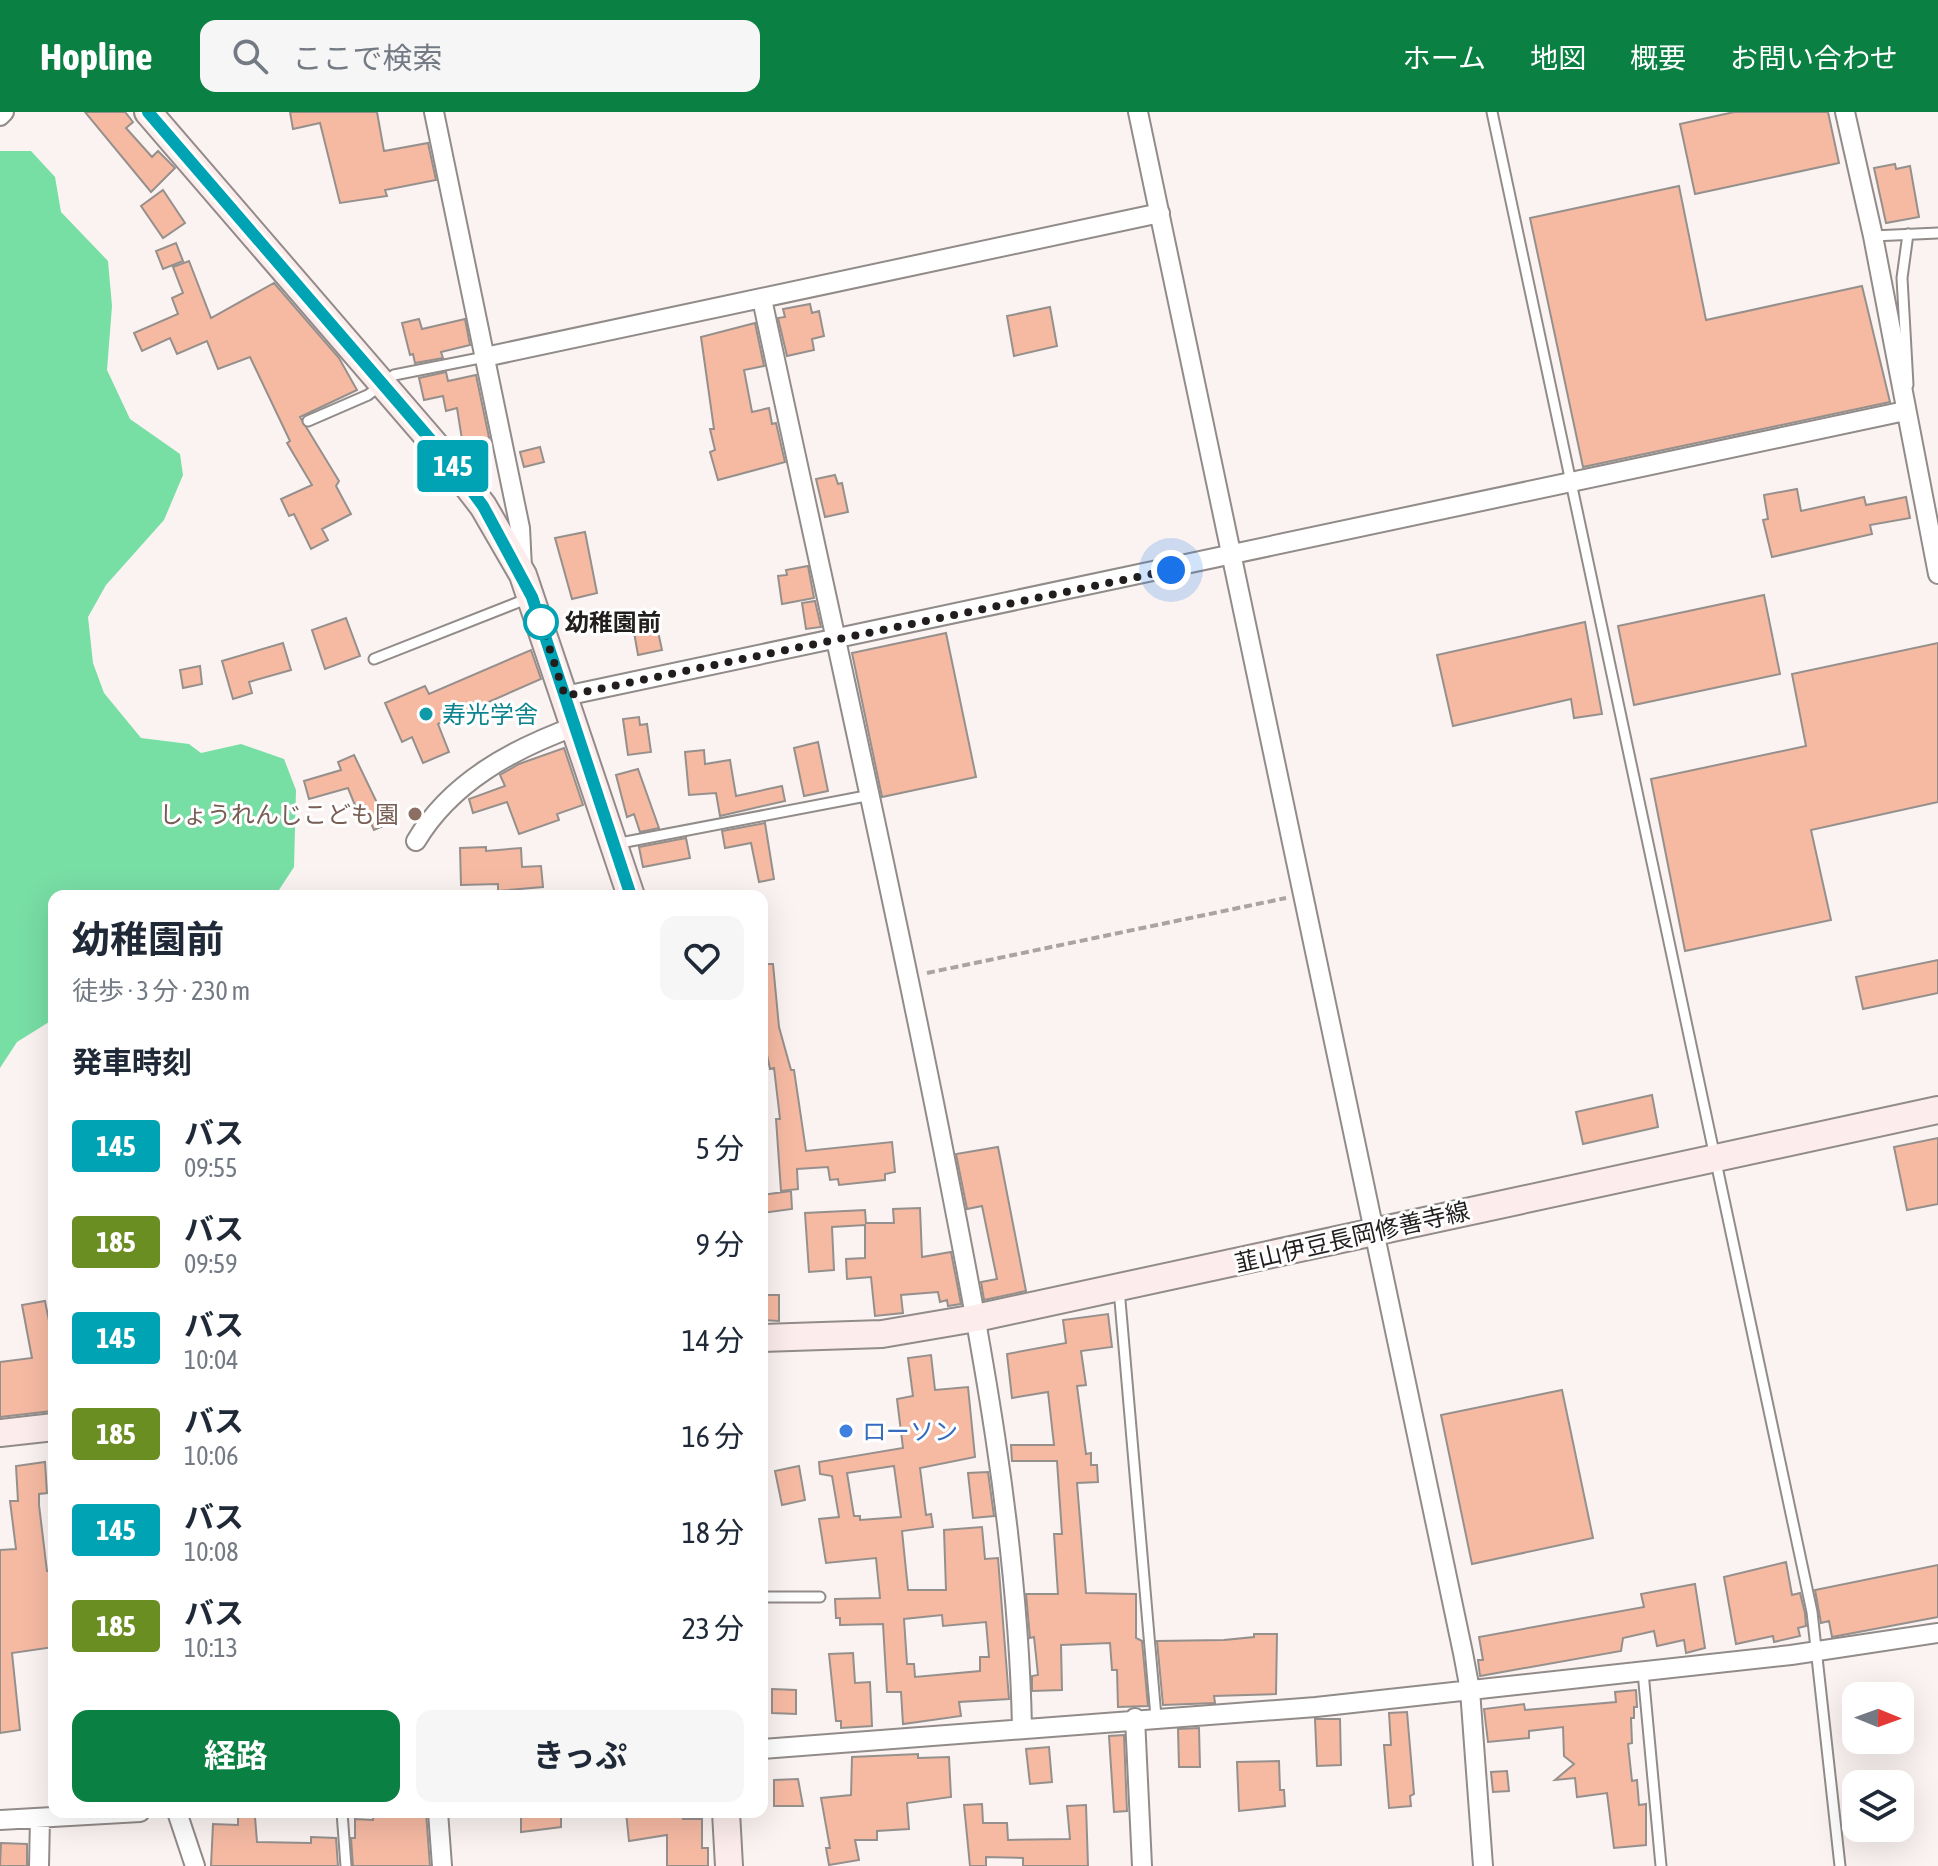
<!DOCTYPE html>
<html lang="ja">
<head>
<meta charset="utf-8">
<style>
  body { margin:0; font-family:"Asap Condensed","Noto Sans JP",sans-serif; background:#f6f6f7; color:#1f2937; height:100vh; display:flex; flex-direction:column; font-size:30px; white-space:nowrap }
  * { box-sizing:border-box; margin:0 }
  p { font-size:26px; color:#747a83 }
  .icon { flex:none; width:44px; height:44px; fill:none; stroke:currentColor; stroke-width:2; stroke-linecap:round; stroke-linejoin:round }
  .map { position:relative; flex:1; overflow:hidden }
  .sheet { position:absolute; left:48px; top:778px; width:720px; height:928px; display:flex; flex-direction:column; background:#fff; border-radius:16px; box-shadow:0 8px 32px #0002 }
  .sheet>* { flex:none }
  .badge { padding:0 16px; border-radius:6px; font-size:28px; line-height:52px }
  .needle { width:52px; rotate:91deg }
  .controls { position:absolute; left:1842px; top:1570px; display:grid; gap:16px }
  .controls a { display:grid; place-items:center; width:72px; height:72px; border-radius:16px; background:#fff; box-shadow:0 8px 32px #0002; font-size:40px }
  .you { position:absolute; width:40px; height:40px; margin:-20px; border:6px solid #fff; border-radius:50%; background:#1a73e8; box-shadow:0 0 0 12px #1a73e833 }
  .map>.badge { position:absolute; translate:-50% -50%; box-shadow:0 0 0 4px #fff }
  h2 { padding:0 24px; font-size:30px; line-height:72px }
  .round { display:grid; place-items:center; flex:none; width:84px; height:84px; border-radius:16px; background:#f6f6f7 }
  .headline { display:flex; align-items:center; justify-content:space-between; height:136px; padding:0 24px }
  h1 { font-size:38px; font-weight:700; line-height:60px }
  .button { display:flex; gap:16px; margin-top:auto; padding:16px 24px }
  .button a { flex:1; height:92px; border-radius:16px; background:#0b8043; color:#fff; font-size:32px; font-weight:700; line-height:92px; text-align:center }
  .button a+a { background:#f6f6f7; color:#1f2937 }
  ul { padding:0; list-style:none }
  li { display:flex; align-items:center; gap:24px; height:96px; padding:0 24px }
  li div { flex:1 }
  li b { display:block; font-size:30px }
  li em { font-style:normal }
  li .badge { min-width:88px; font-weight:700; text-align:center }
  header { display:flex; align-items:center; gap:48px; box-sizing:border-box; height:112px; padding:0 40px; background:#0b8043; color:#fff }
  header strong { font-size:38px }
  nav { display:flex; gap:44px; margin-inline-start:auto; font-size:28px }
  .search { width:560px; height:72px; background:#f6f6f7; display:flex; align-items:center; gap:20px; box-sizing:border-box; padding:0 28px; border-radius:16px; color:#747a83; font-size:30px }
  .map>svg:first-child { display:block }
  .forest { fill:#77dea4 }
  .building { fill:#f6baa3; stroke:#96908d; stroke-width:2; fill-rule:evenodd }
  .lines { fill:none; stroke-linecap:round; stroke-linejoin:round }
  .lane-casing { stroke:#918b89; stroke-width:13 }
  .street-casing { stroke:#918b89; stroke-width:22 }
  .secondary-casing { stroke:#918b89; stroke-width:30 }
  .path { stroke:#a9a4a2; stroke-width:4; stroke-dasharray:8 4; stroke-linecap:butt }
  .lane { stroke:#fff; stroke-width:9 }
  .street { stroke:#fff; stroke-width:18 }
  .secondary { stroke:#fcedec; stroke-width:26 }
  .line-casing { stroke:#fff; stroke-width:18 }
  .line { stroke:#00a3b4; stroke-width:12 }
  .walk { stroke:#211e1d; stroke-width:8; stroke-dasharray:0 14.4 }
  .stop-dot { fill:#fff; stroke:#00a3b4; stroke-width:4 }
  .culture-dot { fill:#0f9aa8; stroke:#fff; stroke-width:3 }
  .education-dot { fill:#8d6e63; stroke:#fff; stroke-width:3 }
  .shop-dot { fill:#3f7fe0; stroke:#fff; stroke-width:3 }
  .labels { text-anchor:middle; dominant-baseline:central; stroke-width:6; stroke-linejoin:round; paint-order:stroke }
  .stop-label { font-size:24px; font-weight:bold; fill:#211e1d; stroke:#fff; text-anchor:start }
  .culture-label { font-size:24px; fill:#0d838f; stroke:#fff; text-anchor:start }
  .education-label { font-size:24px; fill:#785e54; stroke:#fff; text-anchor:end }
  .street-label { font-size:24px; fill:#211e1d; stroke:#fff }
  .shop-label { font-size:24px; fill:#366cbe; stroke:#fff; text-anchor:start }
</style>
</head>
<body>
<header>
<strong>Hopline</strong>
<div class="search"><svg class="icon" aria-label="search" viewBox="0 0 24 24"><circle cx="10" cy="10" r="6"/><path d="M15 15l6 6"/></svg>ここで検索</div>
<nav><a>ホーム</a><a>地図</a><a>概要</a><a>お問い合わせ</a></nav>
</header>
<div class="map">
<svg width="1938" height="1754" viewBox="0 0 1938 1754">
  <rect width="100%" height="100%" fill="#faf3f1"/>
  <path class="forest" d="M0 39H31L55 65 61 100 108 149 112 194 107 258 130 307 180 342 183 363 164 408 106 473 88 505 93 551 104 581 141 626 189 632 201 641 241 632 284 647 296 678 294 755 275 784H54V912L49 910 17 930 0 956Z"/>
  <path class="building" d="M85 0H125L133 10 126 16 152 45 158 39 175 56 151 80Z
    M290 0H377L384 39 428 31 436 68 385 78 387 84 340 91 320 11 293 17Z
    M1734 0H1828L1839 51 1695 82 1680 12Z
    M1895 52 1896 57 1910 54 1919 105 1886 111 1874 56Z
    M1679 74 1706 208 1862 174 1890 290 1583 355 1530 106Z
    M163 78 185 111 163 126 141 94Z
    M176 131 183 149 163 157 156 139Z
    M189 149 211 206 274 171 339 246 357 278 300 305 339 369 336 374 351 402 322 417 328 428 311 437 294 402 289 404 281 387 312 373 287 331 290 329 250 245 218 257 207 229 177 242 170 226 142 239 134 221 178 202 172 186 183 181 173 155Z
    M810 192 812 201 819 199 824 224 812 227 814 238 787 244 778 206 785 205 783 197Z
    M1050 195 1057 234 1014 244 1007 204Z
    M419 207 422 217 465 207 470 233 441 240 443 246 415 251 413 242 410 243 402 211Z
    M755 211 764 254 744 258 752 300 769 296 772 312 776 311 785 350 718 368 710 340 715 338 710 317H714L701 225Z
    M446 260 448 269 476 263 491 335 464 340 457 296 446 299 443 284 424 288 419 266Z
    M540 335 544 350 524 355 520 340Z
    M835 363 838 372 842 371 848 400 825 405 816 367Z
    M1797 377 1801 399 1864 385 1866 393 1906 385 1910 406 1870 413 1872 422 1772 445 1763 408 1768 407 1764 383Z
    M585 420 597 481 572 487 555 426Z
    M808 454 814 486 782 492 778 464 787 463 786 458Z
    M1764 483 1780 562 1634 593 1618 514Z
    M815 489 821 515 806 517 802 491Z
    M346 506 360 544 325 557 312 518Z
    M1585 510 1602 602 1574 606 1571 587 1453 614 1437 543Z
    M657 515 662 538 638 543 634 520Z
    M946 521 976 665 882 685 852 541Z
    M283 531 291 558 249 570 252 581 233 587 222 549Z
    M1938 531V690L1811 718 1831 808 1685 839 1651 667 1806 634 1792 562Z
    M531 538 541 567 438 612 449 640 423 651 412 625 402 630 385 591 425 574 429 582Z
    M200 554 202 572 183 576 180 558Z
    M639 605 640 613 647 612 651 640 628 643 623 607Z
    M818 630 828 679 804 684 794 636Z
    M564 636 583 693 557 702 559 708 519 722 507 690 473 701 469 687 505 674 500 663 519 652Z
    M704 638 705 652 730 648 736 684 782 674 785 689 720 704 716 681 689 683 685 640Z
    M354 643 379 695 390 691 397 708 374 718 368 705 361 708 348 676 309 687 304 669 341 658 338 650Z
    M638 657 659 716 640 720 634 702 627 705 616 663Z
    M765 711 774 767 759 770 751 731 725 736 722 719Z
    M686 726 690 746 643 755 639 735Z
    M486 735V739L521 736 522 755 541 754 543 775 498 779V772L461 773 460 736Z
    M1938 848V881L1863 897 1856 865Z
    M762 852H773L779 915 791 958H794L806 1039 892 1030 895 1060 885 1062V1068L839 1073 838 1067 830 1068 828 1055 797 1057 798 1077 781 1079 776 1007H780L774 956 770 957 762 919Z
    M1652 983 1658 1015 1583 1032 1576 1000Z
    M1938 1026V1092L1907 1098 1894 1035Z
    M998 1035 1026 1179 984 1188 981 1170 997 1167 982 1094 967 1097 956 1042Z
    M791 1079 792 1097 762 1101V1083Z
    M920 1096 922 1145 951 1140 961 1192 948 1194 947 1188 940 1190 938 1180 901 1183 903 1201 875 1204 871 1165 847 1167 846 1147 865 1146V1113L832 1115 834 1158 809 1160 805 1101 865 1098 866 1111H894L893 1097Z
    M762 1183H779V1209L762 1208Z
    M45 1189 52 1224V1299L0 1305V1250L32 1246 22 1193Z
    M1108 1202 1112 1235 1081 1239 1086 1273 1077 1274 1086 1342 1091 1341V1353H1097L1098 1370 1077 1371 1086 1481 1136 1482V1526L1142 1529 1148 1594 1118 1595 1117 1558H1112L1110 1531 1061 1533 1062 1578 1032 1579V1564L1038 1563 1034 1525 1030 1526 1026 1482H1058L1054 1422H1062L1057 1349H1012L1011 1333H1054L1048 1280 1012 1286 1007 1242 1066 1231 1063 1208Z
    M931 1243 935 1278 968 1275 975 1345 920 1356 926 1403 931 1402 933 1415 902 1419 908 1478H946L944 1418 982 1415 985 1447 998 1446 1009 1587 959 1590 961 1604 903 1612 901 1580H887L883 1512 840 1513V1506H836L835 1487 880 1486 876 1446 826 1451 819 1407 839 1405 832 1364 820 1362 819 1350 903 1336 897 1287 913 1284 908 1246ZM894 1354 901 1405 860 1408V1404H854L847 1361ZM942 1503 943 1514 986 1510 989 1545H980V1559L915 1565 914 1552H907L904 1507Z
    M1562 1278 1593 1426 1472 1452 1441 1303Z
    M45 1350 47 1381 39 1382V1393L47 1459H54V1535L12 1541 20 1618 0 1621V1438L16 1437 10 1389H18L16 1354Z
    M799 1354 805 1388 782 1393 775 1359Z
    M988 1360 994 1404 973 1406 968 1361Z
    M1786 1450 1792 1483 1800 1481 1805 1501 1806 1514 1798 1516 1800 1524 1774 1530 1773 1524 1736 1532 1724 1465Z
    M1938 1453V1505L1832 1525 1829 1509 1821 1511 1815 1478Z
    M1695 1472 1705 1536 1686 1541 1684 1528 1657 1534 1654 1519 1623 1526 1621 1539 1480 1564 1478 1548H1483L1479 1525 1644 1495 1641 1482Z
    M1254 1522H1277L1276 1582 1214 1584 1215 1591 1163 1593 1157 1529 1224 1528 1254 1525Z
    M853 1541 855 1571 870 1570 872 1614 841 1616V1609H836L829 1542Z
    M772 1577 796 1578V1602L772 1601Z
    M1636 1578 1637 1595H1634V1606H1631L1632 1631 1628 1632 1632 1669 1637 1668 1639 1693 1646 1692V1733L1614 1736 1607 1681 1577 1685 1575 1666 1555 1668 1574 1652 1564 1644 1563 1615 1529 1619V1626L1488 1630 1484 1597 1524 1592 1525 1598 1616 1590 1615 1580Z
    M1407 1600 1414 1682 1410 1684 1411 1694 1389 1696 1384 1633H1391L1389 1601Z
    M1315 1607H1340L1341 1653 1317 1654Z
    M1199 1616 1200 1655H1179L1178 1617Z
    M1124 1623 1127 1699 1114 1700 1109 1624Z
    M1049 1635 1052 1670 1030 1672 1026 1637Z
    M918 1642V1646L949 1645 951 1685 907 1691 909 1717 877 1719V1728H855L859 1748 829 1753 826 1736H830L821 1686 851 1683 852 1645Z
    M1279 1649 1280 1678H1284L1285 1694 1239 1699 1237 1650Z
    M1507 1659 1509 1679 1493 1680 1491 1660Z
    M798 1667 803 1694H774V1668Z
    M982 1692 983 1711H1007L1008 1728 1070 1727 1067 1694 1086 1693 1088 1754H1023V1746L986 1745V1754H970L964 1693Z
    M374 1700H426L430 1754H353L351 1726H355V1707L373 1708Z
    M521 1700H561V1715L521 1720Z
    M626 1700H682L683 1707H702V1736H708V1754H667V1723L629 1729Z
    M238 1705H255L257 1730 311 1731V1725L336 1726 338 1754H211L213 1712 238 1713Z
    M1 1731 27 1732V1754H0Z"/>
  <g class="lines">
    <g class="lane-casing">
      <path id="lane" d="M1492 0 1812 1500 1840 1754
        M1908 122 1902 166 1908 273
        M1873 124 1938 121
        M308 309 368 283 394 263 485 245
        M374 547 529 486
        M615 732 871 683
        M1119 1177 1156 1605
        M762 1485H820
        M1643 1560 1661 1754
        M342 1700 346 1754"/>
    </g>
    <g class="street-casing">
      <path id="street" d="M434 0 520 416 522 456
        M1138 0 1463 1541 1470 1578 1483 1754
        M1845 0 1873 124 1938 462
        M0 4 4 0
        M762 187C821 463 884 739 939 1016 978 1215 1018 1413 1022 1616
        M485 245 1160 101
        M565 584 1905 299
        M416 729C451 670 513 637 576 614
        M1135 1606 1142 1754
        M762 1637 1316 1595 1791 1543 1938 1521
        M177 1700 195 1754
        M438 1700 442 1754
        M0 1708 140 1700
        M39 1754 40 1706"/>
    </g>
    <g class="secondary-casing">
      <path id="secondary" d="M148 0 442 341 483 394 523 463 631 784
        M762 1226 882 1222 976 1206 1938 998
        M0 1321 54 1315
        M726 1700 729 1754"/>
    </g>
    <path class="path" d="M927 861 1286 786"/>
    <use href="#lane" class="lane"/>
    <use href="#street" class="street"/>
    <use href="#secondary" class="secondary"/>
  </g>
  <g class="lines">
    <g class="line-casing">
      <path id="line" d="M148 0 455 356 483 394 532 485 631 784"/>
    </g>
    <use href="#line" class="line"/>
    <path class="walk" d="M541 510 565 584 1171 458"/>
  </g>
  <circle class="stop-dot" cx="541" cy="510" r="16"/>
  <circle class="culture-dot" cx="426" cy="602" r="8"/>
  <circle class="education-dot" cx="415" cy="702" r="8"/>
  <circle class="shop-dot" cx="846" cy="1319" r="8"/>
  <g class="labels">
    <g class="stop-label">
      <text x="565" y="510">幼稚園前</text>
    </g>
    <g class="culture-label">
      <text x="442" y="602">寿光学舎</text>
    </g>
    <g class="education-label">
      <text x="399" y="702">しょうれんじこども園</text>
    </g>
    <g class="street-label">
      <text transform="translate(1352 1125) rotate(-13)">韮山伊豆長岡修善寺線</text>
    </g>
    <g class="shop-label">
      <text x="862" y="1319">ローソン</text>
    </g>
  </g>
</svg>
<div class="controls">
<a><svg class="needle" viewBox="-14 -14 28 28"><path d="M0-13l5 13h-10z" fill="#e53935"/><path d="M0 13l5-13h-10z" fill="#747a83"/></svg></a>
<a><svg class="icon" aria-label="layers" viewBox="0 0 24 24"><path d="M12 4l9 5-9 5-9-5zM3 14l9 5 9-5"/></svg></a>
</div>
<div class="you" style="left:1171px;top:458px"></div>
<b class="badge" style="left:453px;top:354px;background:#00a3b4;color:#fff">145</b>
<section class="sheet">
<div class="headline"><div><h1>幼稚園前</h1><p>徒歩 · 3 分 · 230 m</p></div><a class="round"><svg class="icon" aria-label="heart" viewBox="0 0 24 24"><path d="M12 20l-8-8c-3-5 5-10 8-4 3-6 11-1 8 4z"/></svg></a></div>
<h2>発車時刻</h2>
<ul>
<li><span class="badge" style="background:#00a3b4;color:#fff">145</span><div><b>バス</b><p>09:55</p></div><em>5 分</em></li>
<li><span class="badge" style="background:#6b8e23;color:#fff">185</span><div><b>バス</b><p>09:59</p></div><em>9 分</em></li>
<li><span class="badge" style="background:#00a3b4;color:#fff">145</span><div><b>バス</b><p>10:04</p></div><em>14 分</em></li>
<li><span class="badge" style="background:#6b8e23;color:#fff">185</span><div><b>バス</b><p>10:06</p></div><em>16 分</em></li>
<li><span class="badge" style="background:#00a3b4;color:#fff">145</span><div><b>バス</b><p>10:08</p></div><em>18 分</em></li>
<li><span class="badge" style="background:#6b8e23;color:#fff">185</span><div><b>バス</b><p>10:13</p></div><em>23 分</em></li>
</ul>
<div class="button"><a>経路</a><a>きっぷ</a></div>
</section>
</div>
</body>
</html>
